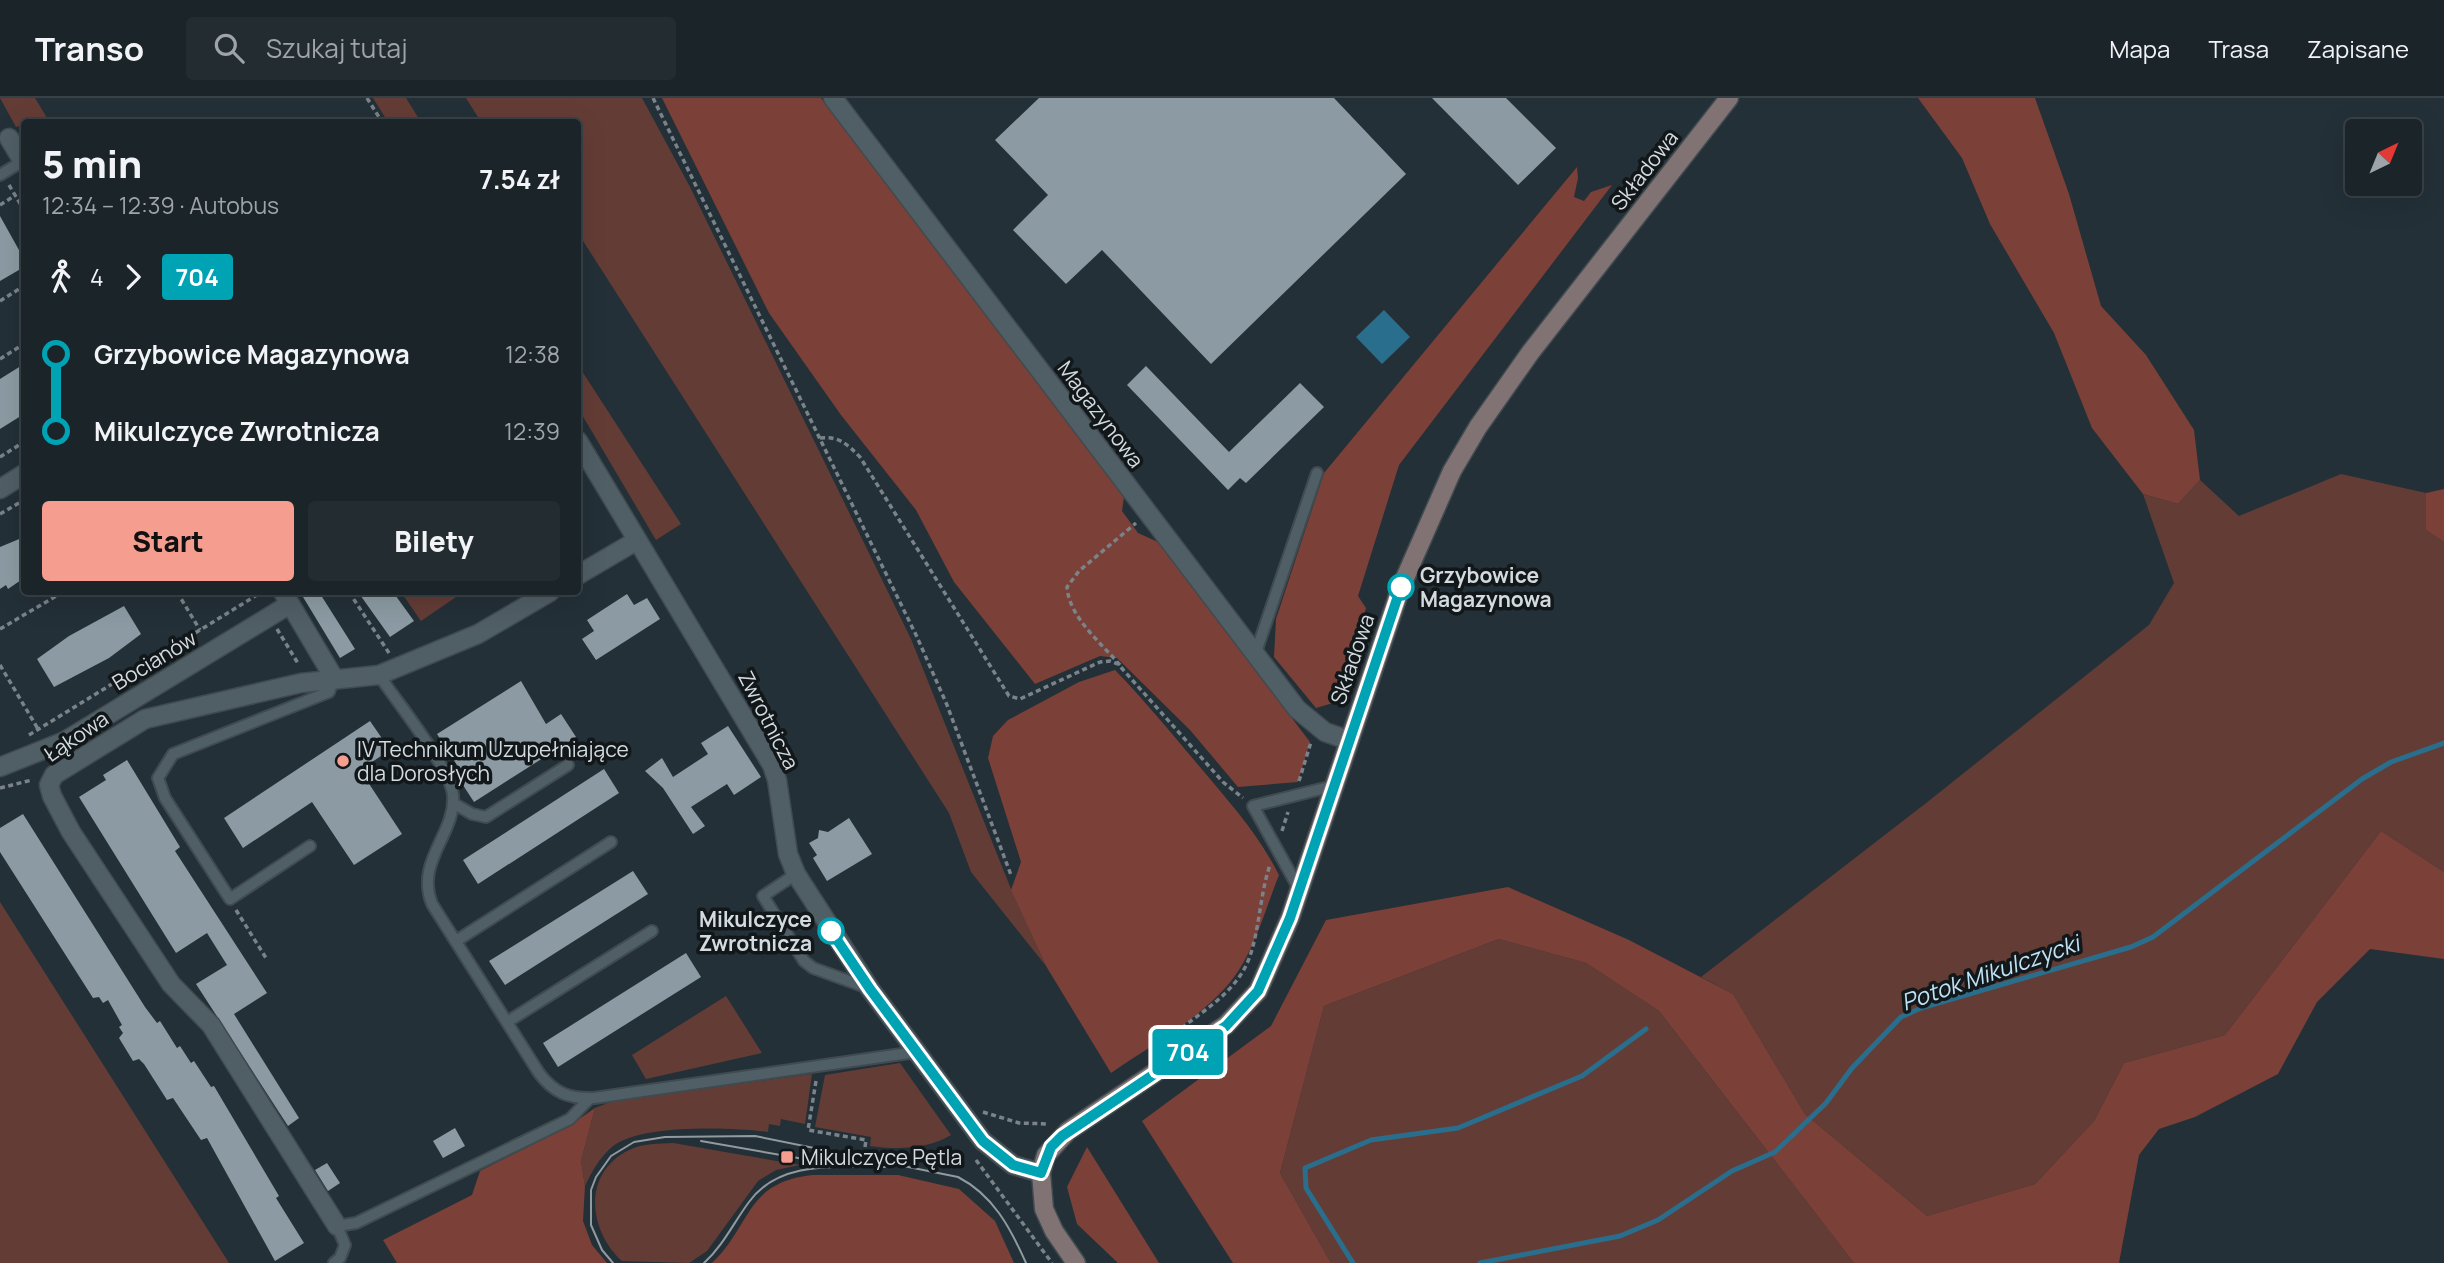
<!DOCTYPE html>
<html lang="pl">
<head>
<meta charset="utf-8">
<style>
  body { margin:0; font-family:Manrope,sans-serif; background:#232c31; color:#f1f3f6; height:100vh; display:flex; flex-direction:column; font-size:26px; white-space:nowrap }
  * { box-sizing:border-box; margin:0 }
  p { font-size:23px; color:#9fa4a8 }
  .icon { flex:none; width:38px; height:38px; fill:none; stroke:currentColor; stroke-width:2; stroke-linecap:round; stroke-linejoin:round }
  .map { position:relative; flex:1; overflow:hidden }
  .details { position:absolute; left:21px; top:21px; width:560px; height:476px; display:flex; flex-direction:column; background:#1a2429; border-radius:7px; box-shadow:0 7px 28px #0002,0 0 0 2px #384146 }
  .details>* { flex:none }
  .badge { padding:0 14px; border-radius:5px; font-size:24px; line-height:46px }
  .needle { width:46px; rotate:43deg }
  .controls { position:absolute; left:2345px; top:21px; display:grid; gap:14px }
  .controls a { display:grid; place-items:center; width:77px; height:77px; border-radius:7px; background:#1a2429; box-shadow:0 7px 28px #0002,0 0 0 2px #384146; font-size:35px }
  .map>.badge { position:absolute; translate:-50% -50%; box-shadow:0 0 0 4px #fff }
  .legs { display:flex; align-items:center; gap:10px; height:77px; padding:0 21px; font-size:23px }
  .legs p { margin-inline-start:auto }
  .head { display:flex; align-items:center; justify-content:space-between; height:119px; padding:0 21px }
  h1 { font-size:38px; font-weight:800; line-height:52px }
  .cta { display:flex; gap:14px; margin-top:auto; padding:14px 21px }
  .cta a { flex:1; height:80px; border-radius:7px; background:#f59d8f; color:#111; font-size:28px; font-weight:800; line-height:80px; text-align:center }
  .cta a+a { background:#232c31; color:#f1f3f6 }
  ul { padding:0 21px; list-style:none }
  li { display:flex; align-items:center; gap:24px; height:77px; font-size:26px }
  li i { display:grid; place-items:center; width:10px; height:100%; margin:0 9px; background:currentColor }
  li i::after { content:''; width:18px; height:18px; margin:-9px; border:5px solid; border-radius:50%; background:#1a2429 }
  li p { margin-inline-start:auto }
  li:first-child i { background:linear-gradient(#0000 50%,currentColor 0) }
  li:last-child i { background:linear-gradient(currentColor 50%,#0000 0) }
  header { display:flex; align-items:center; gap:42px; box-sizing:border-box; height:98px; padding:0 35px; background:#1a2429; border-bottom:2px solid #384146 }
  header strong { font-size:33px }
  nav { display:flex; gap:38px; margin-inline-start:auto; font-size:24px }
  .search { width:490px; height:63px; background:#232c31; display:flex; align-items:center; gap:18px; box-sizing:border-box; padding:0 24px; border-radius:7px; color:#9fa4a8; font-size:26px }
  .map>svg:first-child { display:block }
  .green { fill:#643c36 }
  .forest { fill:#7b4038 }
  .water { fill:#2a6e8d }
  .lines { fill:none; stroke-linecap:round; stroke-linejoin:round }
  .stream { stroke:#2a6e8d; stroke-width:5 }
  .building { fill:#8c9ba3 }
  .lane-casing { stroke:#404b50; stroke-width:14 }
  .street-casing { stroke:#404b50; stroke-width:21 }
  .secondary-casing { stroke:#404b50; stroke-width:21 }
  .path { stroke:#798389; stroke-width:3.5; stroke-dasharray:5 3.5; stroke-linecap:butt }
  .lane { stroke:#505e66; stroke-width:10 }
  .street { stroke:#505e66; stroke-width:18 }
  .secondary { stroke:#817273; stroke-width:18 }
  .tram { stroke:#909a9f; stroke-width:2 }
  .line-1-casing { stroke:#fff; stroke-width:16 }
  .line-1 { stroke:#00a3b4; stroke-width:10 }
  .stop-1-dot { fill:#fff; stroke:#00a3b4; stroke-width:3.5 }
  .poi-dot { fill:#f59d8f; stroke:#12171a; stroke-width:2.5 }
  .labels { text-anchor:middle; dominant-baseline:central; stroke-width:7; stroke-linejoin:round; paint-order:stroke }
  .street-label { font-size:21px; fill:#d3dbe0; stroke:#12171a }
  .stop-label { font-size:21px; font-weight:bold; fill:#d3dbe0; stroke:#12171a; text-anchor:start }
  .poi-label { font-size:21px; fill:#d3dbe0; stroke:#12171a; text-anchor:start }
  .water-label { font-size:23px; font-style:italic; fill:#bfe2f5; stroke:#12171a }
</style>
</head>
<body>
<header>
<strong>Transo</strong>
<div class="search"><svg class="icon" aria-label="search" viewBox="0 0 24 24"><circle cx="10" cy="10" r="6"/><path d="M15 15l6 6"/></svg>Szukaj tutaj</div>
<nav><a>Mapa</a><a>Trasa</a><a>Zapisane</a></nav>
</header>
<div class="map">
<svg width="2444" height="1165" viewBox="0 0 2444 1165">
  <rect width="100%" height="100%" fill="#233037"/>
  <path class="green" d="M0 0H35L47 20 16 29Z
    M373 0H406L421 24H388Z
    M466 0H642L690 89 911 541 1011 791 1046 868 971 774 949 715 578 135V24H481Z
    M578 267 681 426 656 442 578 310Z
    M2341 376 2426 395V432L2444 444V774L2381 733 2225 937 2124 965 2094 1023 2035 1086 1927 1118 1805 1016 1733 896 1701 879 1930 702 2149 527 2174 485 2143 396 2178 406 2200 382 2239 418Z
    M401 494H452L456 499 421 523Z
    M0 804 229 1165H0Z
    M1499 841 1586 865 1659 913 1854 1165H1331L1280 1075 1324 908Z
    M726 898 762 955 646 981 632 957Z
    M900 965 951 1037C929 1051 896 1052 870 1048L871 1039 815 1029 825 977Z
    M812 976 805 1026 781 1021 780 1028 769 1026 768 1034C732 1029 641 1026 613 1048 600 1059 592 1073 585 1088L581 1063 595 1010 613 1003Z
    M673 1045 800 1067 776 1072 758 1083 707 1153 689 1165 622 1163C588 1132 582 1075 629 1052 643 1045 658 1046 673 1045Z"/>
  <path class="forest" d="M662 0H821L1124 399 1122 413 1138 435 1158 444 1310 644 1298 684 1238 689 1190 632 1117 560 1100 558 1035 586 954 484 916 412 841 317 769 215Z
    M1918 0H2035L2069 96 2101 208 2146 257 2194 332 2200 382 2178 406 2143 396 2092 330 2054 235 1990 126 1962 60Z
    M1577 69 1578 80 1574 99 1584 103 1591 94 1612 87 1399 367 1358 498 1366 510 1344 591 1333 605 1316 610 1274 559 1276 521 1324 375Z
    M2444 391V444L2426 432V395Z
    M1115 572C1145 603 1172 636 1200 669 1229 704 1258 735 1279 777 1265 812 1253 859 1227 888 1195 924 1150 948 1111 975L1046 868 1011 792 1021 764 988 660 993 638 1008 622 1079 584Z
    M2381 733 2444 774V861L2370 851 2317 904 2278 976 2195 1019 2159 1031 2139 1057 2119 1165H1854L1659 913 1586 865 1499 841 1324 908 1280 1075 1331 1165H1233L1142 1023 1271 928 1326 822 1508 789 1629 842 1733 896 1805 1016 1927 1118 2035 1086 2094 1023 2124 965 2225 937Z
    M595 1010 581 1063 585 1088 583 1123 592 1147 607 1165H397L383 1142 472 1097 480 1073 569 1028Z
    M1087 1049 1159 1165H1118L1077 1126 1067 1089Z
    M813 1077H898L959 1091 995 1123 1014 1165H712C752 1127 745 1084 813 1077Z"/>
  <path class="water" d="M1384 212 1410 239 1382 266 1356 239Z"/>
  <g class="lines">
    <path class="stream" d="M1353 1165 1306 1090 1305 1070 1371 1042 1458 1030 1582 978 1646 931
      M1480 1165 1620 1138 1658 1122 1732 1073 1775 1054 1826 1005 1852 970 1901 919 1921 910 2131 849 2153 839 2362 681 2391 664 2444 645"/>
  </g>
  <path class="building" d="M1039 0H1334L1406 76 1211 266 1102 152 1066 186 1013 132 1048 97 995 42Z
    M1432 0H1506L1556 50 1518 87Z
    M0 118 24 161V169L0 183Z
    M24 266V316L0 331V281Z
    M1146 268 1229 354 1300 285 1324 309 1246 385 1240 380 1228 392 1127 287Z
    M24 439V480L8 491 6 487 0 491V449Z
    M300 494H319L355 551 340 560Z
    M358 494H393L414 523 390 539Z
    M627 496 634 507 647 500 660 521 596 562 582 541 594 533 587 522Z
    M124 508 141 536 109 560 54 589 37 561 69 538Z
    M521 583 546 626 561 616 576 639 474 704 459 681 464 678 437 636Z
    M370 623 390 652 360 672 402 736 354 767 312 704 243 750 224 720Z
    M728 628 761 679 734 697 727 686 691 709 705 728 693 736 663 690 645 673 662 660 673 679 708 656 701 645Z
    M127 662 180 749 175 753 267 895 234 916 299 1020 288 1028 196 886 227 867 207 835 176 855 79 699 106 682 103 677Z
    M604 671 619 695 478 786 463 762Z
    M23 716 145 909 157 925 160 923 177 950 180 948 191 965 194 963 211 989 214 988 279 1098 276 1100 304 1145 275 1163 207 1040 201 1042 173 1000 167 1002 144 966 139 961 133 963 119 940 123 935 119 929 122 927 108 902 103 905 99 899 93 900 0 754V730Z
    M849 720 872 756 827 783 813 760 817 757 809 745 818 740 819 732 828 734Z
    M633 773 648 796 505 887 489 863Z
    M686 855 701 879 558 969 543 945Z
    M455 1030 465 1048 443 1060 433 1043Z
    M327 1065 340 1085 328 1093 315 1072Z"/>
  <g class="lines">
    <g class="lane-casing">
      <path id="lane" d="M0 77 23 63
        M1255 557 1317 375
        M379 577C396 603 450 669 453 697 456 736 415 763 432 806L539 975C554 995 569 1001 594 1000L916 954
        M453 705 472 716 486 719 568 667
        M310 748 230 801 165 700 158 680 173 656 329 594 334 580
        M796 776 763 798 804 863 813 870 868 890
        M1299 791 1253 708 1333 688
        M456 843 611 744
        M507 924 652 833
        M334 1165 340 1160 345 1147 337 1128 356 1125 570 1021 590 1000"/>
    </g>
    <g class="street-casing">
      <path id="street" d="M833 0 1297 611 1325 634 1348 642
        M9 40 24 65
        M578 343 772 667 777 682 788 756 796 776 870 891 983 1043 1013 1067 1041 1075
        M0 391 24 376
        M578 477 636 443
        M283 494 334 580
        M0 669 65 643 290 506
        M337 1128 211 927 171 886 71 734 52 698 49 687 54 677 145 621 301 585 379 577 478 536 550 494"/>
    </g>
    <g class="secondary-casing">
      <path id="secondary" d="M1076 1165 1054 1133 1044 1111 1041 1075 1046 1057 1068 1033 1226 927 1258 893 1290 820 1401 489 1452 373 1478 329 1530 255 1729 0"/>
    </g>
    <path class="path" d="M367 0 382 24
      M653 0 917 539 947 607 1011 777
      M9 87 24 112
      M0 107 16 97
      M0 203 24 188
      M0 261 24 246
      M820 340C839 338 847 346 860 359L1009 598 1020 601 1100 564 1110 563 1118 566 1223 684 1243 700
      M0 359 24 344
      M0 416 24 402
      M177 494 200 532
      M349 494 389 555
      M0 531 63 494
      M277 531 299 567
      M0 567 38 631
      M1120 567C1101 545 1069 519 1067 489L1079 473 1136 425
      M29 637 257 497
      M1299 683 1311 644
      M0 690 32 682
      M1282 733 1288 714
      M236 812 266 860
      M1162 946C1192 918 1236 899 1250 858 1260 828 1260 796 1270 767
      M816 983 808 1032 866 1042 863 1063
      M983 1014 1019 1025 1049 1026
      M976 1062 1052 1165"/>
    <use href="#lane" class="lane"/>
    <use href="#street" class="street"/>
    <use href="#secondary" class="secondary"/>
    <path class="tram" d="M701 1043 821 1064
      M613 1165 602 1152 591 1127V1092L596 1079 611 1058 634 1044 665 1039 755 1038 958 1079C993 1097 1010 1129 1026 1165
      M704 1165C723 1148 734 1124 749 1104 780 1061 838 1070 885 1069"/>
  </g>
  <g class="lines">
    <g class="line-1-casing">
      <path id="line-1" d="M831 833 870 891 983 1043 1013 1067 1041 1075 1051 1049 1062 1038 1226 928 1258 893 1290 820 1401 489"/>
    </g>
    <use href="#line-1" class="line-1"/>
  </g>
  <g class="stop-1-dot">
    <circle cx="1401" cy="489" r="12"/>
    <circle cx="831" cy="833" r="12"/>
  </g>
  <g class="poi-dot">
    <circle cx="343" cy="663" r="7"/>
    <rect x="780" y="1052" width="14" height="14" rx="3.5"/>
  </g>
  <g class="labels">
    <g class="street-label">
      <text transform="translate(1644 72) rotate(-52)">Składowa</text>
      <text transform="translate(1101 316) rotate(53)">Magazynowa</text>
      <text transform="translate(1352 561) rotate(-71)">Składowa</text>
      <text transform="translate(154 562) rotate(-31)">Bocianów</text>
      <text transform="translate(769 622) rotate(63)">Zwrotnicza</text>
      <text transform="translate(76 638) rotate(-34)">Łąkowa</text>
    </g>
    <g class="stop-label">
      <text x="1420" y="477">Grzybowice<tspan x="1420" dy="24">Magazynowa</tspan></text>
      <text x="812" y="821" text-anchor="end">Mikulczyce<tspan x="812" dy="24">Zwrotnicza</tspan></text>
    </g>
    <g class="poi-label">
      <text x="357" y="651">IV Technikum Uzupełniające<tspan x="357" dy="24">dla Dorosłych</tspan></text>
      <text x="801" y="1059">Mikulczyce Pętla</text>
    </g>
    <g class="water-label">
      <text transform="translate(1990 874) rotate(-19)">Potok Mikulczycki</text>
    </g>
  </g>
</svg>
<div class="controls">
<a><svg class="needle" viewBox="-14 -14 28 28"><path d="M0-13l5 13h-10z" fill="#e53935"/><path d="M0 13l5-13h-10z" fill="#9fa4a8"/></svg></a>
</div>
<b class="badge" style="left:1188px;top:954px;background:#00a3b4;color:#fff">704</b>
<section class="details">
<div class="head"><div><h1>5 min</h1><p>12:34 – 12:39 · Autobus</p></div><b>7.54 zł</b></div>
<div class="legs"><svg class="icon" aria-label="walk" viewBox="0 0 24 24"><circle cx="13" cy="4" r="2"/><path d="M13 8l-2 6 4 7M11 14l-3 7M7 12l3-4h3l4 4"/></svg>4<svg class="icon" aria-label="forward" viewBox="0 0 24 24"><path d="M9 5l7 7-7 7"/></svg><b class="badge" style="background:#00a3b4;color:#fff">704</b></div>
<ul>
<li><i style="color:#00a3b4"></i><b>Grzybowice Magazynowa</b><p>12:38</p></li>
<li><i style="color:#00a3b4"></i><b>Mikulczyce Zwrotnicza</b><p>12:39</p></li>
</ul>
<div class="cta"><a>Start</a><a>Bilety</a></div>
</section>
</div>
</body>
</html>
